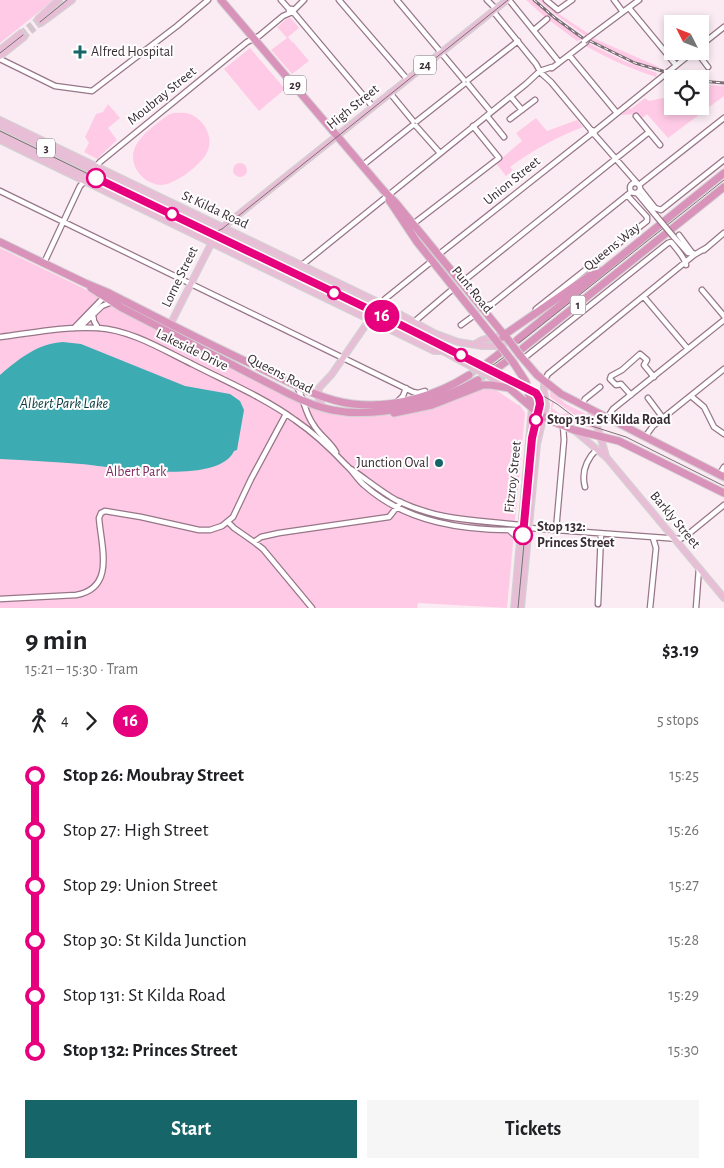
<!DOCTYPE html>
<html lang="en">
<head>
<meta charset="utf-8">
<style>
  body { margin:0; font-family:"Alegreya Sans",sans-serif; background:#f6f6f6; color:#202124; height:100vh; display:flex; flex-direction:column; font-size:19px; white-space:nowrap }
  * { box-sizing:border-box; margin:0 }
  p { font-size:16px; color:#757577 }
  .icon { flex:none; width:28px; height:28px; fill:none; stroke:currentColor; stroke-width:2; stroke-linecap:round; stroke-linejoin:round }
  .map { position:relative; height:608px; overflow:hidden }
  .sheet { display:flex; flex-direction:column; background:#fff; flex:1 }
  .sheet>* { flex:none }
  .badge { padding:0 10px; border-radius:16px; font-size:18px; line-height:32px }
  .needle { width:32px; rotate:312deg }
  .controls { position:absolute; left:664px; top:15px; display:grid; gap:10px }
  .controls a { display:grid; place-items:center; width:45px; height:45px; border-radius:0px; background:#fff; box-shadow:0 2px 8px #0003; font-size:25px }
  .map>.badge { position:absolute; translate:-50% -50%; box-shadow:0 0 0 2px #fff }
  .legs { display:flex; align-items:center; gap:8px; height:55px; padding:0 25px; font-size:16px }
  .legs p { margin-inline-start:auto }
  .head { display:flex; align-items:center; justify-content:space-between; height:85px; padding:0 25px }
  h1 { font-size:28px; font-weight:700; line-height:38px }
  .action { display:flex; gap:10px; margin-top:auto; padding:10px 25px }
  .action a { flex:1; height:58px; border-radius:0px; background:#166569; color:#fff; font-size:20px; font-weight:700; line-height:58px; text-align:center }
  .action a+a { background:#f6f6f6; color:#202124 }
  ul { padding:0 25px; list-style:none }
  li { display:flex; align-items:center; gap:18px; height:55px; font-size:19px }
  li i { display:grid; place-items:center; width:8px; height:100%; margin:0 6px; background:currentColor }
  li i::after { content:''; width:12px; height:12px; margin:-6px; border:4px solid; border-radius:50%; background:#fff }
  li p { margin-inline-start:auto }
  li:first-child i { background:linear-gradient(#0000 50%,currentColor 0) }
  li:last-child i { background:linear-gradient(currentColor 50%,#0000 0) }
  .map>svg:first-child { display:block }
  .green { fill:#ffcae6 }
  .water { fill:#3dabb2 }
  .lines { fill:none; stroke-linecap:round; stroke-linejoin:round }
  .major-tunnel { stroke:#d4c6cd; stroke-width:5.5; stroke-dasharray:5.5 3; stroke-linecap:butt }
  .highway-tunnel { stroke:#d4c6cd; stroke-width:7; stroke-dasharray:7 3.5; stroke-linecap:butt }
  .minor-casing { stroke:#977688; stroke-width:7 }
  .major-casing { stroke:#d3d1d2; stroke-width:8 }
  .highway-casing { stroke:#d3d1d2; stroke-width:9 }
  .minor { stroke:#fff; stroke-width:4.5 }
  .major { stroke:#e8bed6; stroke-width:5.5 }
  .highway { stroke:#d992ba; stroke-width:7 }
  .tram { stroke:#7d6f76; stroke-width:1 }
  .rail-casing { stroke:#7d6f76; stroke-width:3 }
  .rail { stroke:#fefefe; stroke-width:1; stroke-dasharray:4; stroke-linecap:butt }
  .minor-bridge-casing { stroke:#977688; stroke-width:7; stroke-linecap:butt }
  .major-bridge-casing { stroke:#d3d1d2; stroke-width:8; stroke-linecap:butt }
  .highway-bridge-casing { stroke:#d3d1d2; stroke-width:9; stroke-linecap:butt }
  .minor-bridge { stroke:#fff; stroke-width:4.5 }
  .major-bridge { stroke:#e8bed6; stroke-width:5.5 }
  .highway-bridge { stroke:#d992ba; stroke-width:7 }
  .line-1-casing { stroke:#fff; stroke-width:11 }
  .line-1 { stroke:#e6007e; stroke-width:8 }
  .poi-dot { fill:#166569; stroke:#fefefe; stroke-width:2 }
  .stop-1-dot { fill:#fff; stroke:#e6007e; stroke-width:2.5 }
  .labels { text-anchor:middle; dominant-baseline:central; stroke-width:4; stroke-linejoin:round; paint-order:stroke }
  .shield { fill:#fefefe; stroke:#746b70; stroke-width:1 }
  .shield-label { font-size:12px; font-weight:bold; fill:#392c33 }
  .poi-label { font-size:14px; fill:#392c33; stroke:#fefefe; text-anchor:start }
  .street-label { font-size:14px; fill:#392c33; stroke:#fefefe }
  .stop-label { font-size:14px; font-weight:bold; fill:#392c33; stroke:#fefefe; text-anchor:start }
  .park-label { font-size:14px; fill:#802d61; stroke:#fefefe }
  .water-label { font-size:15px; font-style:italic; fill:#093c3f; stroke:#fefefe }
</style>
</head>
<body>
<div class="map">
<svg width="724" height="608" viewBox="0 0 724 608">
  <rect width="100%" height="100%" fill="#fbecf4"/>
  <path class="green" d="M0 0H54L0 43Z
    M526 0H532L556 20 583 39 577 41 545 17Z
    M538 0H544L556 12 589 34 587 37 556 15Z
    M288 18H291L299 28 288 37 292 42H293L309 61 292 74 271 50 287 38 277 27Z
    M593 38 659 67V70L628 59 591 40Z
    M588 43 624 61 657 73 656 77C631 69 609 59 586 46Z
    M250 48 285 89 259 111 224 69Z
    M700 84 724 86V96L668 138 647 114 640 120 636 114 621 115 629 108 631 109 645 98 649 101 672 96V106H700Z
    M108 104 120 118 108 128 117 140 97 159 84 152 89 143 85 137 96 114 103 112Z
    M173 113C180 113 186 112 192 115 205 121 213 137 208 150 204 163 174 186 160 185 151 184 143 179 138 172 121 147 151 128 168 115Z
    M536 118 547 131 577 120 583 127C557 137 533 150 510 167L513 170 506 176 496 163 522 141 516 133Z
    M233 170a7 7 0 1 1 14 0a7 7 0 1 1-14 0Z
    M0 248 83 288 125 313 294 400C352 428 386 416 445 399 458 395 472 390 485 388L496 390 518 405H520L525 413 507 608 418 603 417 608H0Z
    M550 390 566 404 590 416 594 422 593 424 580 419 550 397Z
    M552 401 554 403 552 408 561 415 567 413 575 420 595 428 596 430 550 415Z"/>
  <path class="water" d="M63 342 81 344 185 386 230 394 240 401 244 410 237 450 234 451C218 486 114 467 81 464 54 462 27 460 0 459V375C20 358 37 344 63 342Z"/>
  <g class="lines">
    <path class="major-tunnel" d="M21 33 38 19
      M24 37 41 23"/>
    <path class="highway-tunnel" d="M469 375 487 363
      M478 380 496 369"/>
    <g class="minor-casing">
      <path id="minor" d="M281 0 289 9
        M339 0 407 79
        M397 0 464 80
        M487 0 496 9
        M509 0 559 62
        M546 0 558 10 572 0
        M614 0 623 12
        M629 8 676 65
        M293 11 304 0
        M493 11 536 64 541 73 551 82 591 130
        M292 12V9H289V12L294 13 373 107
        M534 30 547 19
        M588 38 639 0
        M700 46 724 27
        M696 51 708 67
        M569 55 617 113
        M0 59 55 86 92 91 177 26 208 0
        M552 68 586 42
        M468 80 518 41
        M468 84 491 112
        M390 93 413 121
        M511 97 522 110
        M487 116 504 137
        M636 116 660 145
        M510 119 535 100
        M417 121 464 84
        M416 126 440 153
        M595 131 591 130V134H594L595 131 694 51
        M594 134 637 183
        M363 165 413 125
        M95 168 100 162 247 42 259 36 283 16 290 13
        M630 188a5 5 0 1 1 10 0a5 5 0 1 1-10 0Z
        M639 185 724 118
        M640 189 655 208 661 210 724 160
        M0 191 413 392 418 393 425 391
        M637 193 657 217
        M413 224 499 158 473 126
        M679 235 693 254
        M673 236 688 253H693
        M704 250 724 233
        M438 255 591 134
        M44 263 80 186 86 180
        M302 265 526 84 540 71 552 67
        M461 283 649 132
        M702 290 724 316
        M644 297 688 349
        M482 307 492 304 631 192
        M377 308 385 299 432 261
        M536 309 647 221V217L627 195
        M93 315 94 321 98 328
        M414 322 454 288
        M461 325 476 314
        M80 327 102 306 112 302
        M74 328 106 295
        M0 337C32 333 65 326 98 328 131 330 163 350 192 364 227 382 263 397 295 420 314 433 331 449 346 465 353 471 357 479 364 485 406 523 465 531 520 530
        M523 359 668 243 671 242C676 248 685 258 686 265
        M544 381 548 374 694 255 706 248
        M297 387C304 399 305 413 313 424 319 435 330 441 336 452
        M631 395 621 384 616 385 610 379 611 376 622 370 640 354 647 360 644 365 654 377
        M691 396 704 407 714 427 724 434
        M648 398 663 418
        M397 402 403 396 406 388
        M582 405 585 399 600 387
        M607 418 613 409 724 320
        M645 437 653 426 724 369
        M351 469C366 479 380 491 396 500 439 521 475 520 521 525
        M719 475 724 467
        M585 487C581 472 586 460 597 449
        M228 522 234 528 254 542 261 537 279 533 389 517 401 502
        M529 528 680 539 686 536 724 505
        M509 530 519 539
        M556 530 564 440 563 426
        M254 542 263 549 312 608
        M0 599 76 595C116 588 101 546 99 518L101 513 105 511 141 517 199 530H210L222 526 233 517 251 479 286 414
        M598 604 601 534
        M650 608 656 548 653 538
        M696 608 699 568"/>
    </g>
    <g class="major-casing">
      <path id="major" d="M38 19 59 0
        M41 23 72 0
        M0 50 21 33
        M0 56 24 37
        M0 120 374 300 434 333 458 342 482 346H503
        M0 126 410 325H416
        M0 134 402 329 474 368
        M0 140 434 351H441
        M169 327 212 242 223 227 507 0
        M475 344 482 340 504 335
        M491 377 505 386
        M323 408 318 397 319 388 332 374 372 316
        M590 409C598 424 601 440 606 456
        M574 430 607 458 724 598
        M514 608 532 408
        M521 608 537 444 546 406 544 390V381"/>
    </g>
    <g class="highway-casing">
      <path id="highway" d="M221 0 384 191 396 203 510 342
        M389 200 417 242 502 348
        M0 242 85 283 109 293C158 318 208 344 258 367 289 382 320 400 353 404 393 409 436 396 469 375
        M91 288 122 308 289 394C303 401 316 407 332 410 378 419 438 403 478 380
        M503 337 504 335 598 270
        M517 340 724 173
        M523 348 724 187
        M519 354 537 375 561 394 724 477
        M513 362 526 382 532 408
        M487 363 500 353
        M496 369 507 361
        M394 413 432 405 483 385H491L509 388 538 413 549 420 574 430 619 441 724 493"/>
    </g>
    <use href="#minor" class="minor"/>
    <use href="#major" class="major"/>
    <use href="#highway" class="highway"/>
    <path class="tram" d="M40 22 67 0
      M0 53 23 35
      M0 131 540 394 557 404 582 423 626 437 724 486
      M208 231 215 232 222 229 508 0
      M519 343 724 180
      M483 366 493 365 504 357
      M518 608 534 436 542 402 538 392"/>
    <g class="rail-casing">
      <path id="rail" d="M534 0 555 18 584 39
        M590 41 635 63 690 79
        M700 81 724 83"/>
    </g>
    <use href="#rail" class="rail"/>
    <g class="minor-bridge-casing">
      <path id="minor-bridge" d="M584 41 588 38
        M657 217 673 236"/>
    </g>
    <g class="major-bridge-casing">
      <path id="major-bridge" d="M474 368 491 377"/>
    </g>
    <g class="highway-bridge-casing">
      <path id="highway-bridge" d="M510 342 519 354
        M502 348 513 362"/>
    </g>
    <use href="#minor-bridge" class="minor-bridge"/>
    <use href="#major-bridge" class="major-bridge"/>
    <use href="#highway-bridge" class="highway-bridge"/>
  </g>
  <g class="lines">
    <g class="line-1-casing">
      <path id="line-1" d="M96 178 379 314 536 393 539 398 540 404 532 438 523 535"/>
    </g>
    <use href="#line-1" class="line-1"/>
  </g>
  <g class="poi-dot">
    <path d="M77.5 44.5h5v5h5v5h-5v5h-5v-5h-5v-5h5z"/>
    <circle cx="439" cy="463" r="5"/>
  </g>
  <g class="stop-1-dot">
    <circle cx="96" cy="178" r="9"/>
    <circle cx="172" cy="214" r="6"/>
    <circle cx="334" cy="293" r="6"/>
    <circle cx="461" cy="355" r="6"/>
    <circle cx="536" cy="420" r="6"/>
    <circle cx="523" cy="535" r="9"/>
  </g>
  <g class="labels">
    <g class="shield">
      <rect x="414" y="55.5" width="22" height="19" rx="4"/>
      <rect x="284" y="75.5" width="22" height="19" rx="4"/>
      <rect x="37" y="138.5" width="18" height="19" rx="4"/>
      <rect x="570.5" y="295.5" width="15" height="19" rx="4"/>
    </g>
    <g class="shield-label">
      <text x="425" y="65">24</text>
      <text x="295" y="85">29</text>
      <text x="46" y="148">3</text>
      <text x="578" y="305">1</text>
    </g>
    <g class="poi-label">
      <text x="91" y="52">Alfred Hospital</text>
      <text x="429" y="463" text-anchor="end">Junction Oval</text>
    </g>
    <g class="street-label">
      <text transform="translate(162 96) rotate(-39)">Moubray Street</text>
      <text transform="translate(353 107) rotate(-39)">High Street</text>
      <text transform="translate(512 181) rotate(-39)">Union Street</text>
      <text transform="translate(215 210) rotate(25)">St Kilda Road</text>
      <text transform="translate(612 247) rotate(-39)">Queens Way</text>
      <text transform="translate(180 277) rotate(-64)">Lorne Street</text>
      <text transform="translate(472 290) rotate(51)">Punt Road</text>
      <text transform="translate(192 350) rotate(26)">Lakeside Drive</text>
      <text transform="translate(280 374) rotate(27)">Queens Road</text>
      <text transform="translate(513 477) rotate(-84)">Fitzroy Street</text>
      <text transform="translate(675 520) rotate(50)">Barkly Street</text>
    </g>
    <g class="stop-label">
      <text x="547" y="420">Stop 131: St Kilda Road</text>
      <text x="537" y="527">Stop 132:<tspan x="537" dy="16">Princes Street</tspan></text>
    </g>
    <g class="park-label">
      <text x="136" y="472">Albert Park</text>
    </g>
    <g class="water-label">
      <text x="64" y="403">Albert Park Lake</text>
    </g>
  </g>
</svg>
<div class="controls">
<a><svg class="needle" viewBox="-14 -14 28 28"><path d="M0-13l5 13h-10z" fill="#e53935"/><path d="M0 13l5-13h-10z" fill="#757577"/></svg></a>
<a><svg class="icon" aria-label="locate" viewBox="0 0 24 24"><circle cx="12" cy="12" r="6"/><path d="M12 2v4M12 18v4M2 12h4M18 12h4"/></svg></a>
</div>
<b class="badge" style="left:382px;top:316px;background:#e6007e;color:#fff">16</b>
</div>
<section class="sheet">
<div class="head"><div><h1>9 min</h1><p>15:21 – 15:30 · Tram</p></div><b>$3.19</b></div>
<div class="legs"><svg class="icon" aria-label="walk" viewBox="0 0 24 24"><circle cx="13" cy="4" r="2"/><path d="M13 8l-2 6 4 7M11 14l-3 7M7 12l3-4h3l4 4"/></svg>4<svg class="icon" aria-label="forward" viewBox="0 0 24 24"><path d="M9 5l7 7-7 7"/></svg><b class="badge" style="background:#e6007e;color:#fff">16</b><p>5 stops</p></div>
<ul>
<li><i style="color:#e6007e"></i><b>Stop 26: Moubray Street</b><p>15:25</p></li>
<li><i style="color:#e6007e"></i><span>Stop 27: High Street</span><p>15:26</p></li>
<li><i style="color:#e6007e"></i><span>Stop 29: Union Street</span><p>15:27</p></li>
<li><i style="color:#e6007e"></i><span>Stop 30: St Kilda Junction</span><p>15:28</p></li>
<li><i style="color:#e6007e"></i><span>Stop 131: St Kilda Road</span><p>15:29</p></li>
<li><i style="color:#e6007e"></i><b>Stop 132: Princes Street</b><p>15:30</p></li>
</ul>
<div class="action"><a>Start</a><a>Tickets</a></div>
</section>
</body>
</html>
